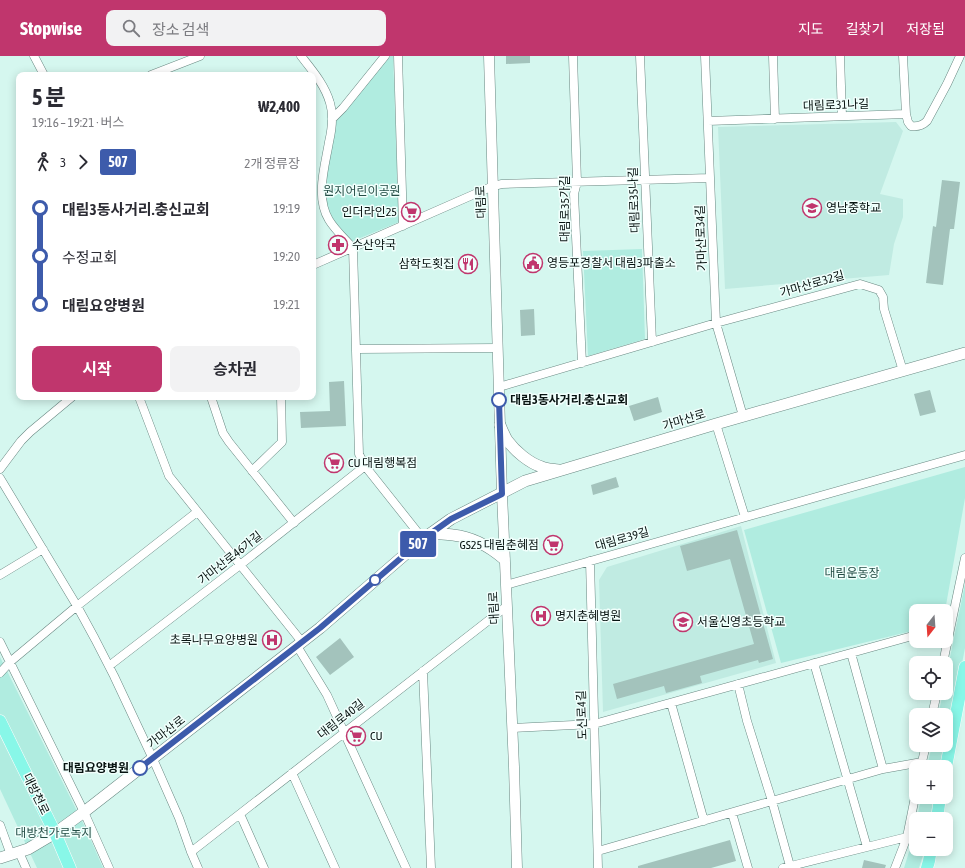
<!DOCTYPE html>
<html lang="ko">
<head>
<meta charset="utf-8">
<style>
  body { margin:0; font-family:"Asap Condensed","Noto Sans KR",sans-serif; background:#f2f2f3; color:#2b2b33; height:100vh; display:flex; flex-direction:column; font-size:15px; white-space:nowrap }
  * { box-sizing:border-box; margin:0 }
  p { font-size:13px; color:#7c7c81 }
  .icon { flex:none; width:22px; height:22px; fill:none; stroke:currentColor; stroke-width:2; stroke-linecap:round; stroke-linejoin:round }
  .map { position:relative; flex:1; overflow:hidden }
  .details { position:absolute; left:16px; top:16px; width:300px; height:328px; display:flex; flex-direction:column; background:#fff; border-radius:8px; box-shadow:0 2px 10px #0003 }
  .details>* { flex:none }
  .badge { padding:0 8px; border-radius:3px; font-size:14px; line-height:26px }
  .needle { width:26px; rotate:197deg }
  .controls { position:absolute; left:909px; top:548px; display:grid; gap:8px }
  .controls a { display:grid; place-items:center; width:44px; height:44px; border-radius:8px; background:#fff; box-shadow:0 2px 10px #0003; font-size:20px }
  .map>.badge { position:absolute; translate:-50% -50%; box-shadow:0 0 0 2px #fff }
  .legs { display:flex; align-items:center; gap:6px; height:44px; padding:0 16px; font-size:13px }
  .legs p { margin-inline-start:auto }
  .head { display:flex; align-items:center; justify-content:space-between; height:68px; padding:0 16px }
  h1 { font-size:22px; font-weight:700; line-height:30px }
  .cta { display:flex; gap:8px; margin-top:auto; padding:8px 16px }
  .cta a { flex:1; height:46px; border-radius:8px; background:#c0366d; color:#fff; font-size:16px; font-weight:700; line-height:46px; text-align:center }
  .cta a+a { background:#f2f2f3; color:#2b2b33 }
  ul { padding:0 16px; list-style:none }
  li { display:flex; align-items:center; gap:14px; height:48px; font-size:15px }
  li i { display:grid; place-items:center; width:6px; height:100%; margin:0 5px; background:currentColor }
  li i::after { content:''; width:10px; height:10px; margin:-5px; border:3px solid; border-radius:50%; background:#fff }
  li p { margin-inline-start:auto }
  li:first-child i { background:linear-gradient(#0000 50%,currentColor 0) }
  li:last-child i { background:linear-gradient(currentColor 50%,#0000 0) }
  header { display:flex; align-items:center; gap:24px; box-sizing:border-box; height:56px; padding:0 20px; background:#c0366d; color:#fff }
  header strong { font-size:19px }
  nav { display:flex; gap:22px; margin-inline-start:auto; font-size:14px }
  .search { width:280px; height:36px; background:#f2f2f3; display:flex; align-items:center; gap:10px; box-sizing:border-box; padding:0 14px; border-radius:8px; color:#7c7c81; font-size:15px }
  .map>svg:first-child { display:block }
  .built { fill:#c0ebe2 }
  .green { fill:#b0ece0 }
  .building { fill:#a3c3bc }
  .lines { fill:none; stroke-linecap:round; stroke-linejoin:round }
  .minor-casing { stroke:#698882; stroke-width:9 }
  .tertiary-casing { stroke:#698882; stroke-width:11 }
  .secondary-casing { stroke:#698882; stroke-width:12 }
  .primary-casing { stroke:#fff; stroke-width:13 }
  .minor { stroke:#fff; stroke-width:8 }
  .tertiary { stroke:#fff; stroke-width:10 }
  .secondary { stroke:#fff; stroke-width:11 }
  .primary { stroke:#88f7e8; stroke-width:12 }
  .line-1-casing { stroke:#fff; stroke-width:9 }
  .line-1 { stroke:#3d5bab; stroke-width:6 }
  .stop-1-dot { fill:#fff; stroke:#3d5bab; stroke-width:2 }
  .labels { text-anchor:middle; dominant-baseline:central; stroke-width:3; stroke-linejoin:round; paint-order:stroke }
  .street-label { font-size:12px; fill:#071311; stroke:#f1fffc }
  .park-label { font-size:12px; fill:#244e46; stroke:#f1fffc }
  .poi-label { font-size:12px; fill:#071311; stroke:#f1fffc; text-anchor:start }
  .stop-label { font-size:12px; font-weight:bold; fill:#071311; stroke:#f1fffc; text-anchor:start }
</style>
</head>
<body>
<header>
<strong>Stopwise</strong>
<div class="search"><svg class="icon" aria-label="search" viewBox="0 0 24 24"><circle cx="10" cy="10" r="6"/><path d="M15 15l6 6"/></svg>장소 검색</div>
<nav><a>지도</a><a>길찾기</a><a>저장됨</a></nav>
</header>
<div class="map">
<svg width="965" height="812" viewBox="0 0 965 812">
  <rect width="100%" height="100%" fill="#d5f7ef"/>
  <path class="built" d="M896 66 903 75 880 138 903 143V161L894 188 889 219 725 233 718 71Z
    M741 470 776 607 603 656 599 524 607 511Z"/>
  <path class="green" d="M388 0H393L399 166 353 185 337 171 327 153 325 132 336 65Z
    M642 193 645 283 588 300 583 195Z
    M965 411V442L945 555H916V574L781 607 744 474Z
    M965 528V592L942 711H927L932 689H946V659H938L943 637H946V621Z
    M0 601 87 775 103 812H37L0 733Z
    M921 741H936L932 763H917Z
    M916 767V793H925L919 812H904L913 783Z"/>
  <path class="building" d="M506 0H530V7L506 8Z
    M942 124 960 126 954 173H950L943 229 926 227 933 170 936 171Z
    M534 253 535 279 521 280 520 254Z
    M344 325 346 370 301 372 300 356 330 355 329 326Z
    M930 334 936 356 920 360 914 338Z
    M658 341 662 356 634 365 629 350Z
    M616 421 619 431 593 439 591 429Z
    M737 474 773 603 759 607 758 604 700 620 702 627 666 637 664 630 617 643 613 628 754 588 730 503 687 515 680 490Z
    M340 582 354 601 330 619 316 601Z
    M730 784 736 805 711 812H638V810Z
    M864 804 886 809 885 812H862Z"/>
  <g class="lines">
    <g class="minor-casing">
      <path id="minor" d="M34 0 44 19
        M301 0C312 14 325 29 330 47 334 60 332 73 329 86 325 110 315 141 329 164 335 174 345 183 353 192L359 398 365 410 423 483
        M398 0 403 170
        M573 0 577 126 574 138 582 307
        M640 0 652 286
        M705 0 716 267 743 360
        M773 0 775 63
        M840 0 842 60
        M151 19 200 0
        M906 58 908 66 911 70C917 71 923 69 927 65L947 28 960 0
        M332 63 343 52 385 0
        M708 65 906 58 903 0
        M313 209 493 130 502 128 710 122
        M357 293 498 292
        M499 331 716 267 860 228 879 234 883 241 884 253 903 315
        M139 341 169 420 302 586
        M211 341 223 377 229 386 294 467
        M716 368 745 461
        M0 413 21 385 30 376 72 341
        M252 415 282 386 281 341
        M0 422 77 550 95 583 114 620 153 703 179 762 191 796 198 812
        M590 505 598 812
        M0 519 43 493
        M506 529 965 399
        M0 586 84 756 109 812
        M297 590 327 639 406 812
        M851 597 883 713
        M814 607 867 791
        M943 607 965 502
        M109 610 240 509 365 410
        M423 615 431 812
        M0 617 10 606 77 550 197 456
        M738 628 747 665 772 745 790 810
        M671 647 704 765
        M932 659 937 637
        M512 672 594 668 916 579
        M921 710 926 689
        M292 717 335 812
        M732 757 748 812
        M240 758 264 812
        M0 769 11 799
        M598 795 883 713 922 706
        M19 796 26 812
        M191 796 507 550
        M783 812 907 781
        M895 812 907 781 916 736"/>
    </g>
    <g class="tertiary-casing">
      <path id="tertiary" d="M489 0 502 438 514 711 517 812"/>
    </g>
    <g class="secondary-casing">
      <path id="secondary" d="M500 369C502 374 504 379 507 384 515 395 529 407 542 411 547 413 553 413 558 414
        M431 477C439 478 446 478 453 479 472 481 490 491 504 503
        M0 802 28 793 55 777 84 756 320 572 423 483 451 463 525 425 716 368 965 297"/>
    </g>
    <g class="primary-casing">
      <path id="primary" d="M0 665 55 777 70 812
        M946 711 965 611
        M937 763 940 741
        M927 812 929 805 931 793"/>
    </g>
    <use href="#minor" class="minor"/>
    <use href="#tertiary" class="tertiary"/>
    <use href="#secondary" class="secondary"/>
    <use href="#primary" class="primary"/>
  </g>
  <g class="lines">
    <g class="line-1-casing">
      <path id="line-1" d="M140 712 320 572 423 483 451 463 502 438 499 344"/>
    </g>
    <use href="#line-1" class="line-1"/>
  </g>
  <defs>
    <g id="school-ring" transform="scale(1)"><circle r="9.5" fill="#f1fffc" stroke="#c0366d" stroke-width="1.5"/><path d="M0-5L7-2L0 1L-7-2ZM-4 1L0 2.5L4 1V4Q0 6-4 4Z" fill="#c0366d"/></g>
    <g id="supermarket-ring" transform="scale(1)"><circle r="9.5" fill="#f1fffc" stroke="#c0366d" stroke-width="1.5"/><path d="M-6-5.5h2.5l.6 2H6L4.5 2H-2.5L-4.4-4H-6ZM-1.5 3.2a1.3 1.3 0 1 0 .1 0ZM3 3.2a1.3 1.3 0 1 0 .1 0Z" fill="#c0366d"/></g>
    <g id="pharmacy-ring" transform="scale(1)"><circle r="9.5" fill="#f1fffc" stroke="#c0366d" stroke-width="1.5"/><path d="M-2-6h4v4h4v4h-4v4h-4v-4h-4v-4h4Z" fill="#c0366d"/></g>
    <g id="civic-ring" transform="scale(1)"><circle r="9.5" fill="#f1fffc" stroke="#c0366d" stroke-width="1.5"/><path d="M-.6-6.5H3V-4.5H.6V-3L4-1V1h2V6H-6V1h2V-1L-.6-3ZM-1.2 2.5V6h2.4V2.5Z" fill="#c0366d"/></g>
    <g id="restaurant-ring" transform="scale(1)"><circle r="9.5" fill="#f1fffc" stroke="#c0366d" stroke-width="1.5"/><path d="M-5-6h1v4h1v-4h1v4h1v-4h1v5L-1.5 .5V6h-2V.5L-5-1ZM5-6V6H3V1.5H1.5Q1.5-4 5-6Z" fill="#c0366d"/></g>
    <g id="hospital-ring" transform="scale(1)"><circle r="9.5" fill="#f1fffc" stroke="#c0366d" stroke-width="1.5"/><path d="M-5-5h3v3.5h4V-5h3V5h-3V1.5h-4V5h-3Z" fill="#c0366d"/></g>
  </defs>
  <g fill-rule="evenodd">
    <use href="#school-ring" x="812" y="152"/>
    <use href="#supermarket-ring" x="411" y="156"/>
    <use href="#pharmacy-ring" x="338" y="189"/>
    <use href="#civic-ring" x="533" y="207"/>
    <use href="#restaurant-ring" x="468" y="208"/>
    <use href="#supermarket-ring" x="334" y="407"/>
    <use href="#supermarket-ring" x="553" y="489"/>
    <use href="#hospital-ring" x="541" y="560"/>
    <use href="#school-ring" x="683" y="566"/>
    <use href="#hospital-ring" x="272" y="584"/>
    <use href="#supermarket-ring" x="356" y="680"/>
  </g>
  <g class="stop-1-dot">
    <circle cx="499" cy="344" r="7"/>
    <circle cx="375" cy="524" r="5"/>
    <circle cx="140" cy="712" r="7"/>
  </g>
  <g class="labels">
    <g class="street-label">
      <text transform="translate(836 49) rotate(-2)">대림로31나길</text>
      <text transform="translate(634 144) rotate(-92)">대림로35나길</text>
      <text transform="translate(481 146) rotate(-92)">대림로</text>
      <text transform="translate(565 153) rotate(-90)">대림로35가길</text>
      <text transform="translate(701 182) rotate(-92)">가마산로34길</text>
      <text transform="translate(812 228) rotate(-16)">가마산로32길</text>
      <text transform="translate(684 364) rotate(-17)">가마산로</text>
      <text transform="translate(622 483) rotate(-16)">대림로39길</text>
      <text transform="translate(230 502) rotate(-38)">가마산로46가길</text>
      <text transform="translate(494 552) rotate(-93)">대림로</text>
      <text transform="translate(582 659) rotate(-92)">도신로4길</text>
      <text transform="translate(341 663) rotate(-38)">대림로40길</text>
      <text transform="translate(166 676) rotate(-38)">가마산로</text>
      <text transform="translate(36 738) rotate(64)">대방천로</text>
    </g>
    <g class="park-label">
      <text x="362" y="135">원지어린이공원</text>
      <text x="852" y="517">대림운동장</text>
      <text x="54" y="777">대방천가로녹지</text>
    </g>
    <g class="poi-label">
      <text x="826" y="152">영남중학교</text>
      <text x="397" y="156" text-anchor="end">인더라인25</text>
      <text x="352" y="189">수산약국</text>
      <text x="547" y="207">영등포경찰서 대림3파출소</text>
      <text x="454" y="208" text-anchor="end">삼학도횟집</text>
      <text x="348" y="407">CU 대림행복점</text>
      <text x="539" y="489" text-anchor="end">GS25 대림춘혜점</text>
      <text x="555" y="560">명지춘혜병원</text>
      <text x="697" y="566">서울신영초등학교</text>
      <text x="258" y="584" text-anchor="end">초록나무요양병원</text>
      <text x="370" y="680">CU</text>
    </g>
    <g class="stop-label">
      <text x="510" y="344">대림3동사거리.충신교회</text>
      <text x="129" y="712" text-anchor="end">대림요양병원</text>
    </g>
  </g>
</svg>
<div class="controls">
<a><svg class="needle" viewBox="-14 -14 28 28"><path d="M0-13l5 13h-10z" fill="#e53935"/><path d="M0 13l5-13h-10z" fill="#7c7c81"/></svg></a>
<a><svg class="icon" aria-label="locate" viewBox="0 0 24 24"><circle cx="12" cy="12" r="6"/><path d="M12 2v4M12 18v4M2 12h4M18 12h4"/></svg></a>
<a><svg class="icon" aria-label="layers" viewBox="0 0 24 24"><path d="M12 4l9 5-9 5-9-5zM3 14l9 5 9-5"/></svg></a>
<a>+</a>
<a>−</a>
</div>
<b class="badge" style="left:418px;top:488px;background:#3d5bab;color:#fff">507</b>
<section class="details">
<div class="head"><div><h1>5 분</h1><p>19:16 – 19:21 · 버스</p></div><b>₩2,400</b></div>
<div class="legs"><svg class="icon" aria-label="walk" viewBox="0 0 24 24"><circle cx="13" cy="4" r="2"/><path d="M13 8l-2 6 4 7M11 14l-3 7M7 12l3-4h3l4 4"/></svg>3<svg class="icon" aria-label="forward" viewBox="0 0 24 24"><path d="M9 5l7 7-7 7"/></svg><b class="badge" style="background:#3d5bab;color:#fff">507</b><p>2개 정류장</p></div>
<ul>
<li><i style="color:#3d5bab"></i><b>대림3동사거리.충신교회</b><p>19:19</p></li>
<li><i style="color:#3d5bab"></i><span>수정교회</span><p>19:20</p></li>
<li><i style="color:#3d5bab"></i><b>대림요양병원</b><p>19:21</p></li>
</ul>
<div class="cta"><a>시작</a><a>승차권</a></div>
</section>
</div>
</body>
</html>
